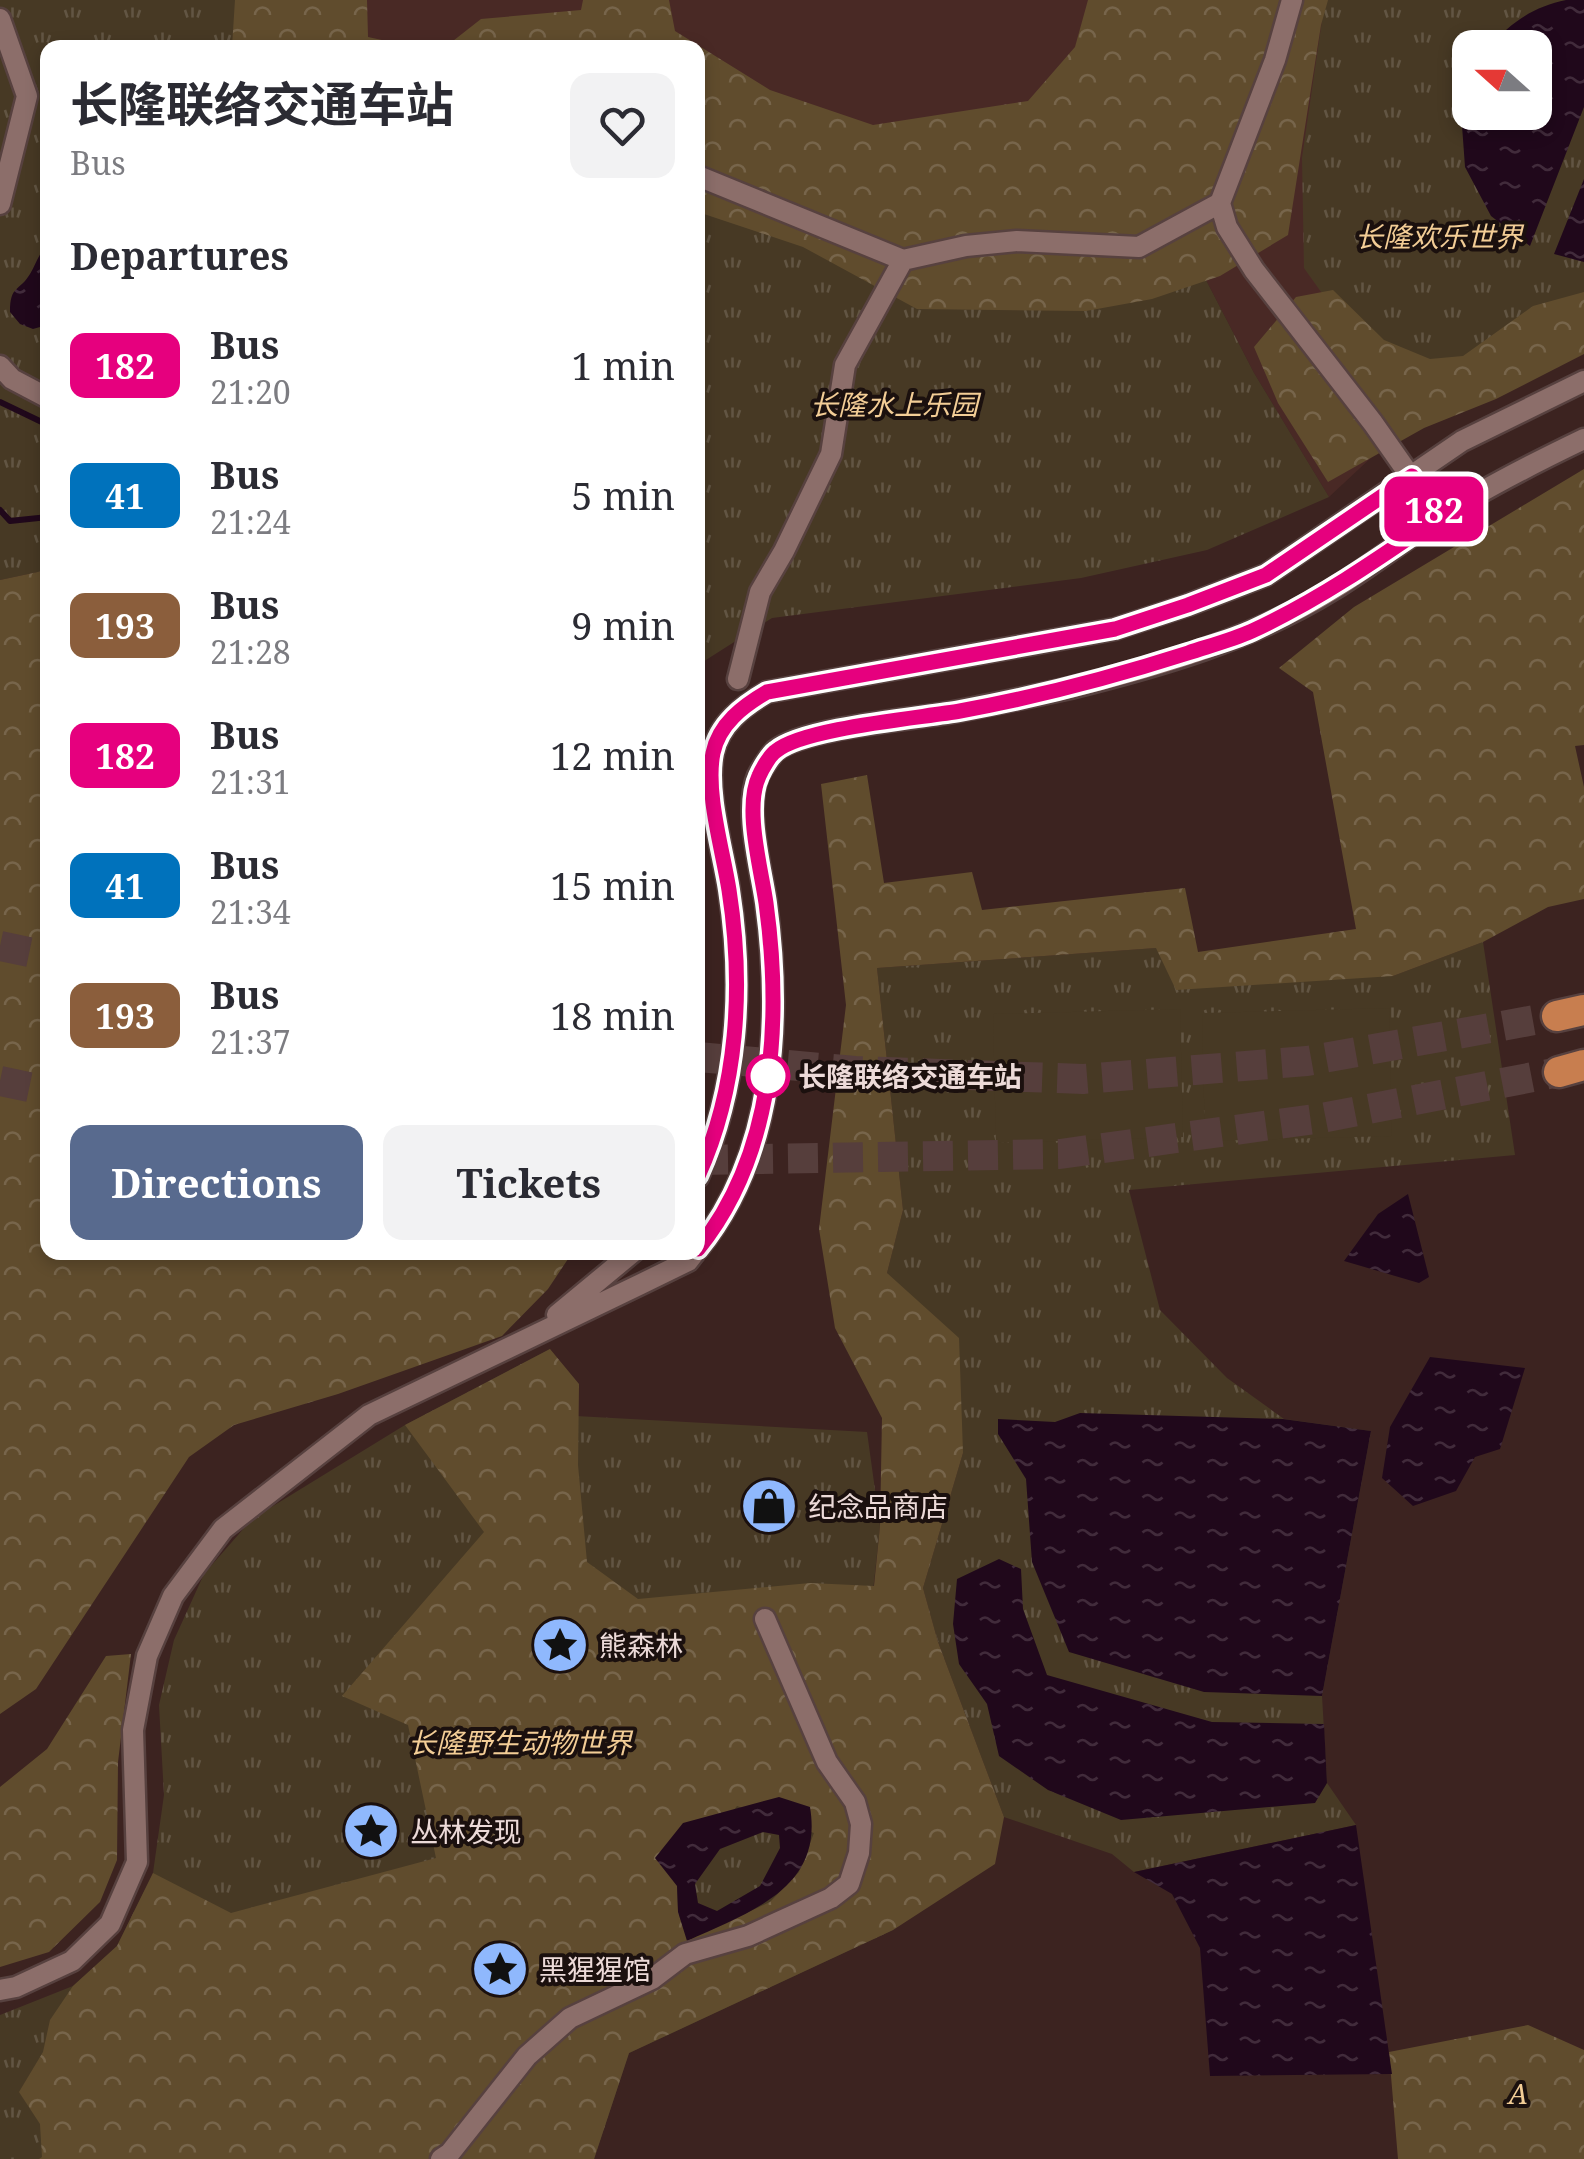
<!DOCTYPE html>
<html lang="en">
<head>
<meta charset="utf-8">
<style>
  body { margin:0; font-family:"Noto Serif","Noto Sans SC",serif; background:#f2f2f3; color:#2b2b33; height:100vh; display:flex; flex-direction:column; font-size:38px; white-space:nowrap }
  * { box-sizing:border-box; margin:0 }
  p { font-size:32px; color:#7c7c81 }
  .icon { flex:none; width:55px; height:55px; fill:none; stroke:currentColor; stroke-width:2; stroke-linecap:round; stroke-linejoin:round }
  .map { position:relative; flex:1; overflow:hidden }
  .sheet { position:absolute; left:40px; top:40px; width:665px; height:1220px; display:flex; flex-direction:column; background:#fff; border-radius:20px; box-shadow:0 5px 15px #0003 }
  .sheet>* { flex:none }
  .badge { padding:0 20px; border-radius:15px; font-size:35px; line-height:65px }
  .needle { width:65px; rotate:291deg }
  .controls { position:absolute; left:1452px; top:30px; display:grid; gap:20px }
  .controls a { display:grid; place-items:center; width:100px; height:100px; border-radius:20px; background:#fff; box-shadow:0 5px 15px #0003; font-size:50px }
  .map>.badge { position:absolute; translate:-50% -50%; box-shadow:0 0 0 5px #fff }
  h2 { padding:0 30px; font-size:38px; line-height:90px }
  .round { display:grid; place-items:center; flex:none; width:105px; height:105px; border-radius:20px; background:#f2f2f3 }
  .summary { display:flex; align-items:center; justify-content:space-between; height:170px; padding:0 30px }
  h1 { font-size:48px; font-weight:700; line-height:75px }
  .primary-button { display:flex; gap:20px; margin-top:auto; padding:20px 30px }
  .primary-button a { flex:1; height:115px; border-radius:20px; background:#586a8e; color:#fff; font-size:40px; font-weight:700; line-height:115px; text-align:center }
  .primary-button a+a { background:#f2f2f3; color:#2b2b33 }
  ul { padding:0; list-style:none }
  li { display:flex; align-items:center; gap:30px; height:130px; padding:0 30px }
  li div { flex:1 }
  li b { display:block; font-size:38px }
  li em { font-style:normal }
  li .badge { min-width:110px; font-weight:700; text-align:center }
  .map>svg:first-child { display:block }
  .built { fill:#492925 }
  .grass { fill:url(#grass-tufts); fill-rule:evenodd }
  .forest { fill:url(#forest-crowns); fill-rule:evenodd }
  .pitch { fill:#473924 }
  .water { fill:url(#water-ripples); fill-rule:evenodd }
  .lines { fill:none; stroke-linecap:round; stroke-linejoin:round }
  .stream { stroke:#20081b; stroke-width:6 }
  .highway-tunnel { stroke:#563e3c; stroke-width:30; stroke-dasharray:30 15; stroke-linecap:butt }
  .street-casing { stroke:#57413f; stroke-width:25 }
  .highway-casing { stroke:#57413f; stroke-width:35 }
  .street { stroke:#8c6e6a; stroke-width:20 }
  .highway { stroke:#c87e4f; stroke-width:30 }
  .line-casing { stroke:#fff; stroke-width:22 }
  .line { stroke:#e6007e; stroke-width:15 }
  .stop-dot { fill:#fff; stroke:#e6007e; stroke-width:5 }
  .labels { text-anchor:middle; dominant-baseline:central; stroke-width:8; stroke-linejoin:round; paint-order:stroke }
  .park-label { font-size:28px; font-style:italic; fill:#f3cd96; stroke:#1b100e }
  .stop-label { font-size:28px; font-weight:bold; fill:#ecdad8; stroke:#1b100e; text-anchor:start }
  .poi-label { font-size:28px; fill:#ecdad8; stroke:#1b100e; text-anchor:start }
</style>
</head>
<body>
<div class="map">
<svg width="1584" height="2159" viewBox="0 0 1584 2159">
  <defs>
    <pattern id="grass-tufts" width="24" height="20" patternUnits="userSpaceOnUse" patternTransform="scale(2.5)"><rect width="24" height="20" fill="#473924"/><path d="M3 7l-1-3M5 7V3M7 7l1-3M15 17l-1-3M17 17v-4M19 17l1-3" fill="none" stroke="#625543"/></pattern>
    <pattern id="forest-crowns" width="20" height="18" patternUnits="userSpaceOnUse" patternTransform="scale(2.5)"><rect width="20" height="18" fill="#604c2d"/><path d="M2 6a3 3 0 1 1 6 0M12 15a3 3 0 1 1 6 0" fill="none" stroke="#77654b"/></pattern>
    <pattern id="water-ripples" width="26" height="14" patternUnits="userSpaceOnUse" patternTransform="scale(2.5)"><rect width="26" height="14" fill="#20081b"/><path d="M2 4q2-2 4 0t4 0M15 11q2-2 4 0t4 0" fill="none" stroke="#412b3b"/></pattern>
  </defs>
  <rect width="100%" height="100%" fill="#3c2320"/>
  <path class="built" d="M304 0H1325L1464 371 1329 497 1254 373 1191 251 868 207 698 48 340 47Z"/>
  <path class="grass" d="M0 0H304L340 47 48 48 47 570 0 580Z
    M1325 0H1584V310L1464 371 1359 345 1304 268 1302 158ZM1470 48H1535V112H1470Z
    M698 140 1191 251 1254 373 1329 497 1207 550 1081 578 772 618 698 665Z
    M1483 942 1515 1155 1129 1190 1160 1310 1227 1378 1284 1419 1371 1431 1322 1696 1327 1783 1356 1825 1134 1872 1112 1854 1004 1817 938 1642 923 1588 963 1453 887 1273 903 1210 877 968 1156 948 1393 976Z
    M550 1349 557 1415 867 1432 880 1526 863 1684 914 1874 893 1930 629 2053 594 2159H0V2015L73 1986 117 1946 153 1873 164 1795 159 1705 174 1640 204 1574 252 1519 405 1425Z"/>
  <path class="forest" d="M235 0H367L368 37 414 47H232Z
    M583 0H669L675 31 770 90 873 125 1028 101 1075 47 1088 0H1328L1321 25 1288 235 1220 276 1152 299 1086 311 917 309 803 247 698 212V48H444L481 19 581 10Z
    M1333 290 1384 340 1430 359 1463 356 1533 306 1584 292V354L1496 399 1424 428 1328 482 1278 403 1254 347 1296 297Z
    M1584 469V745L1575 746 1584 787V899L1548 907 1483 942 1393 976 1176 990 1156 948 877 968 903 1210 887 1273 959 1338 963 1453 923 1588 938 1642 1004 1817 995 1864 893 1930 629 2053 594 2159H39L42 2157 40 2124 19 2092 43 2052 50 2020 73 1986 117 1946 153 1873 231 1913 436 1858 408 1725 342 1696 484 1532 405 1425 550 1349 579 1384 578 1465 587 1562 638 1599 810 1583 874 1586 880 1526 882 1418 835 1328 819 1229 846 1005 821 784 867 775 884 883 972 872 982 910 1185 888 1198 952 1356 929 1313 692 1279 668 1354 607ZM737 1806 814 1833 799 1872 770 1902 688 1940 678 1912 677 1886Z
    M47 570 48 1252 572 1253 548 1289 502 1336 338 1394 234 1425 189 1457 36 1689 0 1714V580Z
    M131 1654 118 1762 117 1860 100 1902 49 1952 0 1967V1787L47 1749 106 1656Z
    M1528 2025 1584 2050V2159H1398L1389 2052Z"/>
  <path class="pitch" d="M1389 1008 1392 1136 1205 1141 1202 1013Z
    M1180 1009 1183 1137 996 1143 993 1014Z"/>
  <path class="water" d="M1566 0H1584V107L1530 246 1491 216 1465 167 1461 112 1470 83V112H1535V48L1490 47C1509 23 1535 6 1566 0Z
    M1584 179V262L1554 254Z
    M43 250H47V325L33 329 20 324 10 312C10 285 19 292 30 274 35 266 37 258 43 250Z
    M1408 1194 1429 1277 1419 1283 1344 1261 1378 1214Z
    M1430 1357 1525 1368 1500 1449 1475 1457 1456 1491 1413 1506 1382 1478 1390 1427Z
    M1080 1413 1283 1419 1371 1431 1322 1696 1204 1692 1069 1652 1032 1562 1026 1479 998 1434V1419L1055 1422Z
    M999 1559 1021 1569 1023 1609 1047 1675 1212 1722 1324 1724 1327 1783 1315 1803 1121 1820 1048 1790 999 1756 987 1704 959 1664 953 1624 957 1579Z
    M779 1797 810 1807C824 1890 748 1912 687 1941L678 1912 677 1886 655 1858 683 1823ZM763 1832 779 1835 780 1848 760 1886 717 1911 698 1903 695 1884 720 1849Z
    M1356 1825 1392 2074 1210 2076 1200 1948 1172 1894 1134 1872Z"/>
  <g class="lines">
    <path class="stream" d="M0 402 48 425
      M0 510 10 521 48 517"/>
    <path class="highway-tunnel" d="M0 946 48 956
      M698 1057 855 1071 1083 1079 1307 1061 1557 1016
      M0 1081 48 1091
      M698 1160 1060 1154 1322 1118 1559 1072"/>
    <g class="street-casing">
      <path id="street" d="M1292 0 1275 60 1220 203 1227 227 1254 270 1373 423 1439 517
        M0 19 27 96 0 204
        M698 176 903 260
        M0 366 12 379 48 398
        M738 679 760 592 784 551 831 454 845 365 903 260 966 246 1017 241 1139 247 1220 203
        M698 1177C738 1088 744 986 729 890 723 851 705 792 713 753 719 724 743 706 767 692L1115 629 1188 605 1266 575 1462 441 1584 381
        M698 1249C775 1154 782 1021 766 903 761 868 744 809 758 776 761 770 770 756 775 751 804 727 918 719 959 711 996 704 1033 696 1070 688 1159 666 1253 639 1332 590 1368 568 1402 541 1438 518 1484 488 1534 463 1584 439
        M557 1315 633 1252
        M0 1990 16 1987 72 1961 110 1924 137 1862 133 1730 147 1656 173 1596 223 1529 369 1415 641 1284 688 1261 695 1252
        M441 2159 450 2153 527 2056 570 2018 652 1979 685 1954 748 1936 831 1898 849 1884 859 1853 861 1824 855 1802 827 1762 765 1619"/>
    </g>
    <g class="highway-casing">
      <path id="highway" d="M1557 1016 1584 1010
        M1559 1072 1584 1065"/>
    </g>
    <use href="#street" class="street"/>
    <use href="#highway" class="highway"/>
  </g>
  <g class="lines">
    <g class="line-casing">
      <path id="line" d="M698 1176C738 1088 744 986 729 890 723 851 705 792 713 753 719 724 743 706 767 692L1115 629 1188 605 1266 575 1412 476 1439 517C1378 559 1319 600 1252 631 1232 640 1209 646 1188 653 1113 677 1037 697 960 711 920 718 803 728 776 751 770 755 762 769 759 776 744 808 761 868 766 903 782 1020 775 1154 698 1249"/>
    </g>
    <use href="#line" class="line"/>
  </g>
  <defs>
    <g id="shop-disc" transform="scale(2.875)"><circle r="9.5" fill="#8fb8fd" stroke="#1b100e"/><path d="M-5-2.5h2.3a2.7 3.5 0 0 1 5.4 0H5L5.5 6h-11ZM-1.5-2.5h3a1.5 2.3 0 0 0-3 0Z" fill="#111"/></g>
    <g id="sight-disc" transform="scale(2.875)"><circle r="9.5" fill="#8fb8fd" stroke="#1b100e"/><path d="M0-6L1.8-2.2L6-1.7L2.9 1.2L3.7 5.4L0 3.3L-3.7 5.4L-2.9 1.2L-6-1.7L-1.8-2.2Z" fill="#111"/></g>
  </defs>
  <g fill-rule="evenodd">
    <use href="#shop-disc" x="769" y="1506"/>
    <use href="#sight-disc" x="560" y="1645"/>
    <use href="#sight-disc" x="371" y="1831"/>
    <use href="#sight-disc" x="500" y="1969"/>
  </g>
  <circle class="stop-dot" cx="768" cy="1076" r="20"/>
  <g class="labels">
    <g class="park-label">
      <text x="1439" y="236">长隆欢乐世界</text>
      <text x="894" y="404">长隆水上乐园</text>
      <text x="520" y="1742">长隆野生动物世界</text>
      <text x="1518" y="2093">A</text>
    </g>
    <g class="stop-label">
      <text x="798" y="1076">长隆联络交通车站</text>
    </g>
    <g class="poi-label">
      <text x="808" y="1506">纪念品商店</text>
      <text x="599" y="1645">熊森林</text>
      <text x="410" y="1831">丛林发现</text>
      <text x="539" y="1969">黑猩猩馆</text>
    </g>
  </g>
</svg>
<div class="controls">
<a><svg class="needle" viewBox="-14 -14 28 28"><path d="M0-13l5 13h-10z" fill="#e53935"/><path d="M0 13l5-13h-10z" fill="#7c7c81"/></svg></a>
</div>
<b class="badge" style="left:1434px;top:509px;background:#e6007e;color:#fff">182</b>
<section class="sheet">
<div class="summary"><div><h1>长隆联络交通车站</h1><p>Bus</p></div><a class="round"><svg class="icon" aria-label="heart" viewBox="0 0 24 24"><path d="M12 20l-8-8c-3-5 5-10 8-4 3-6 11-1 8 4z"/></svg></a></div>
<h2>Departures</h2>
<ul>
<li><span class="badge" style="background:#e6007e;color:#fff">182</span><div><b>Bus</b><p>21:20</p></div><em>1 min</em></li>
<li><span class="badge" style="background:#0072bc;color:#fff">41</span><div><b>Bus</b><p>21:24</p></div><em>5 min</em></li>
<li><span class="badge" style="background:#8b5e3c;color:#fff">193</span><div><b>Bus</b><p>21:28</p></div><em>9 min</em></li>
<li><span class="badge" style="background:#e6007e;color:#fff">182</span><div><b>Bus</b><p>21:31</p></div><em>12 min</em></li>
<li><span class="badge" style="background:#0072bc;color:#fff">41</span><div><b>Bus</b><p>21:34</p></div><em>15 min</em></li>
<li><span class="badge" style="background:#8b5e3c;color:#fff">193</span><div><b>Bus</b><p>21:37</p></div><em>18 min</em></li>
</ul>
<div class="primary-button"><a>Directions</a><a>Tickets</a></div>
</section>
</div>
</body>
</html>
